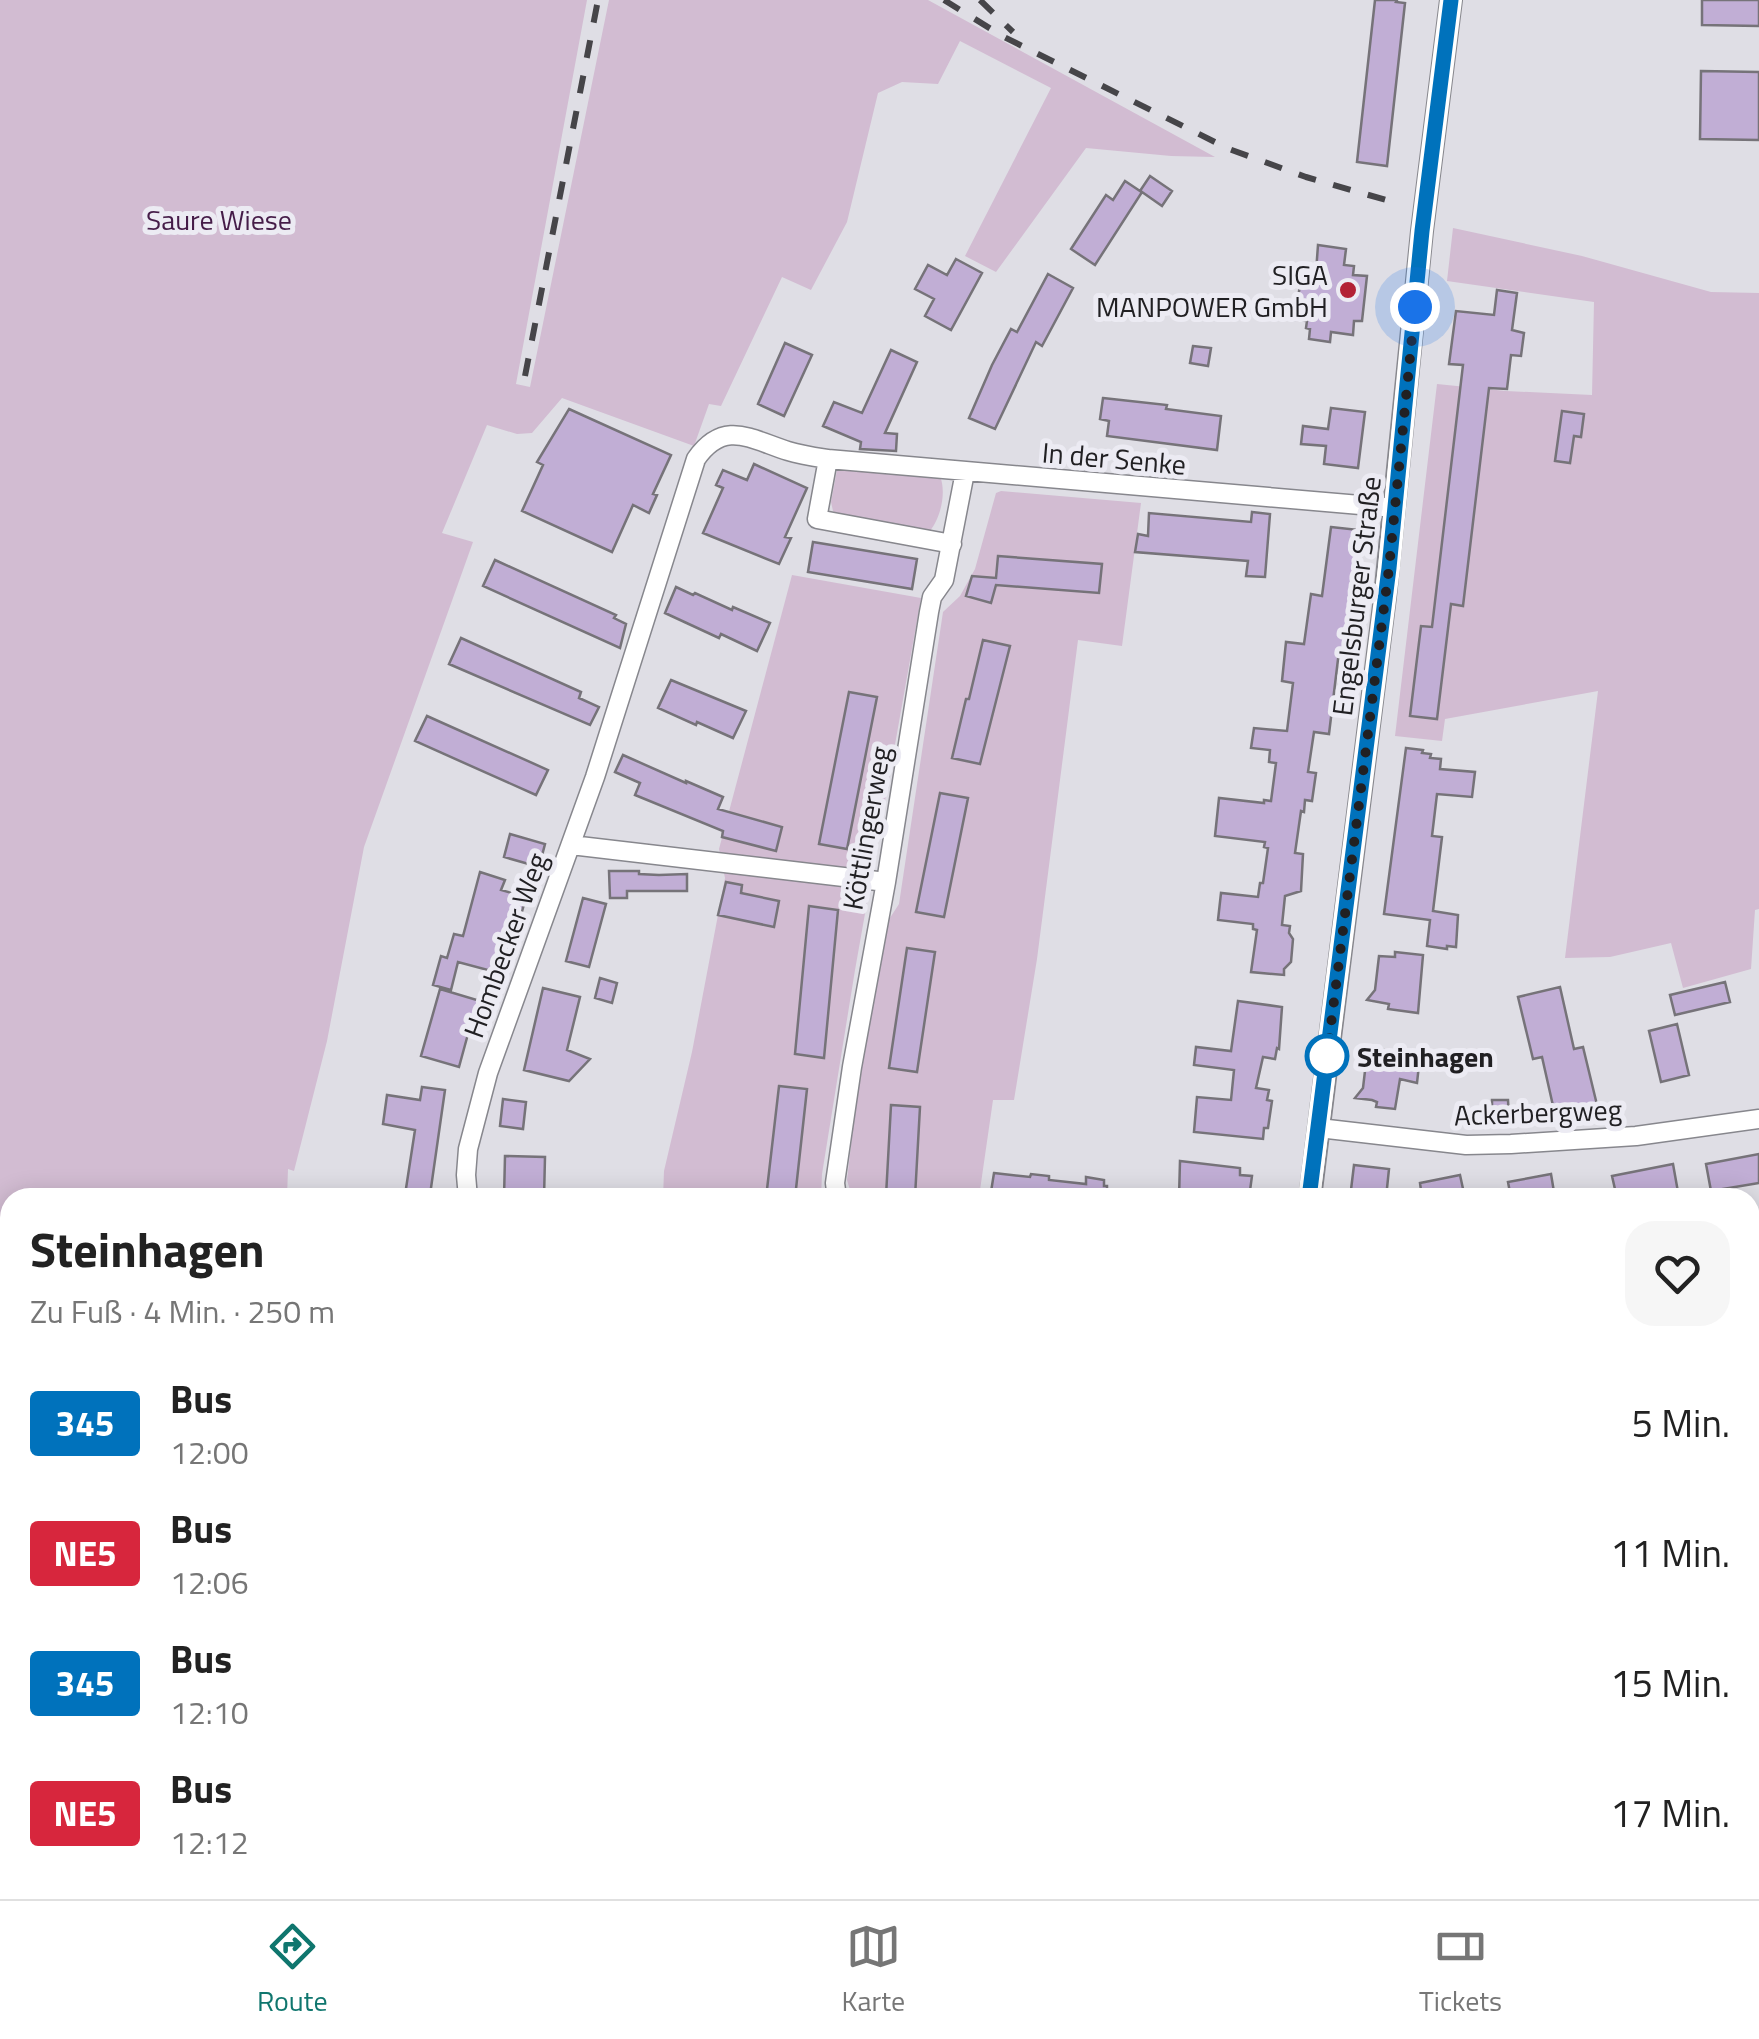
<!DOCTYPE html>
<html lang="de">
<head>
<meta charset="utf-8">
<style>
  body { margin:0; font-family:"Titillium Web",sans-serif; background:#f6f6f6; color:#222; height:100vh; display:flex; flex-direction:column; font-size:38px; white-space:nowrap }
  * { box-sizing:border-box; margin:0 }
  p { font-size:32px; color:#767676 }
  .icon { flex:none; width:55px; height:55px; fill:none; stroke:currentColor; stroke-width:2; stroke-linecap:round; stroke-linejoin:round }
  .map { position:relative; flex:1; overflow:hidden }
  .panel { position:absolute; left:0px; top:1188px; width:1760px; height:712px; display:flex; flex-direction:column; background:#fff; border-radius:30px 30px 0 0; box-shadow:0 5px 25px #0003 }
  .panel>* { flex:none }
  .badge { padding:0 20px; border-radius:8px; font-size:35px; line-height:65px }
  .you { position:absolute; width:50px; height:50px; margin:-25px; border:8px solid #fff; border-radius:50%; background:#1a73e8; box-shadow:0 0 0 15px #1a73e833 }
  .map>.badge { position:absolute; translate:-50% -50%; box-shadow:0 0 0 5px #fff }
  .round { display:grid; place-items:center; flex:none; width:105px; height:105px; border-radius:30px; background:#f6f6f6 }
  .overview { display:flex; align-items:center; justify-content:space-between; height:170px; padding:0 30px }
  h1 { font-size:48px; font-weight:700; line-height:75px }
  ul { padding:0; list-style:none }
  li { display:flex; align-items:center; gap:30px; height:130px; padding:0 30px }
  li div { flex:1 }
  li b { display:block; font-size:38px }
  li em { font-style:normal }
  li .badge { min-width:110px; font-weight:700; text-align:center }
  .dock { display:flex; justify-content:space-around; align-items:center; height:140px; border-top:2px solid #e0e0e0; background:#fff; font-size:28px; color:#767676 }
  .dock a { display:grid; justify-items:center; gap:5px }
  .dock .current { color:#0f766e }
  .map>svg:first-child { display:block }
  .green { fill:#d2bcd2 }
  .building { fill:#c1aed5; stroke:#767379; stroke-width:2.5 }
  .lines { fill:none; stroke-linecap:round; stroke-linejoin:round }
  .minor-casing { stroke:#87878d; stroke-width:21 }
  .tertiary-casing { stroke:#87878d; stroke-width:24 }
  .minor { stroke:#fff; stroke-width:18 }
  .tertiary { stroke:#fff; stroke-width:20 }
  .rail { stroke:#464549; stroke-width:6; stroke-dasharray:18 18; stroke-linecap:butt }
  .line-casing { stroke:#fff; stroke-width:22 }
  .line { stroke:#0072bc; stroke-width:15 }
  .walk { stroke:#212023; stroke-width:10; stroke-dasharray:0 18 }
  .poi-dot { fill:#b32135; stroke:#ecebf3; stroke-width:4 }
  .stop-dot { fill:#fff; stroke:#0072bc; stroke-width:5 }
  .labels { text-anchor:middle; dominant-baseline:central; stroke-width:10; stroke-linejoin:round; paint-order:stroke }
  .park-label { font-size:28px; fill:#451c48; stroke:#ecebf3 }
  .poi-label { font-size:28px; fill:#212023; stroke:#ecebf3; text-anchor:end }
  .street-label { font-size:28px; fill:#212023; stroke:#ecebf3 }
  .stop-label { font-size:28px; font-weight:bold; fill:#212023; stroke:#ecebf3; text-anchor:start }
</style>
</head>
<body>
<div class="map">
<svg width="1759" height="1899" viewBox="0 0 1759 1899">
  <rect width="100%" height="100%" fill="#dfdee5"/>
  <path class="green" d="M0 0H587L516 384 530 387 609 0H928L1215 157 1171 156 1086 148 996 272 965 256 1051 88 960 41 938 84 902 82 878 93 847 222 811 290 782 277 721 406 709 404 694 446 562 398 532 433 517 434 487 425 442 533 473 542 364 847 327 1041 294 1171 288 1169 287 1197 10 1198V1362L0 1373Z
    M1453 228 1582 256 1711 292 1759 293V909L1755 910 1751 969 1683 988 1671 943 1610 957 1565 958 1598 691 1445 719 1442 741 1395 736 1437 384 1506 391 1592 395 1594 302 1447 281Z
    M844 464 940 476C947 493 940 521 928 533L843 519 833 511 831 502 837 470Z
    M1001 491 1141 503 1122 646 1078 640 1037 959 1014 1100H993L979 1197H867L850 1190 847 1180 856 1102 886 924 899 904 943 612 960 596 975 569 996 493Z
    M792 575 921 598 855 970 822 1174 821 1197 663 1198 664 1171 692 1052 725 878 719 849Z
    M1759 1354V1685L1750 1689V1359Z
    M1759 1805V1899H1475L1503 1890H1750V1808Z
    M125 1890H443V1899H122L126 1897Z
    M650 1890H1200L1175 1899H649Z"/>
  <path class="building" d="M1375 0H1397L1396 2 1405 3 1387 166 1357 162Z
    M1702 0H1759V26L1702 25Z
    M1701 71 1759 72V140L1700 139Z
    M1150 176 1172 191 1162 206 1142 192 1095 265 1071 249 1106 195 1113 200 1125 181 1140 191Z
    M1318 245 1346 249 1344 265 1354 266 1353 275 1367 276 1362 321H1354L1353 335 1331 332 1330 342 1309 339 1310 329 1306 328 1307 321 1295 320 1302 270 1316 272Z
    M956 259 982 273 951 330 925 316 934 299 915 289 928 265 947 275Z
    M1048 274 1073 288 1042 346 1036 342 995 429 969 418 992 365 1011 329 1017 332Z
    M1497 290 1517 293 1512 330 1524 333 1521 356 1511 355 1507 389 1489 388 1463 606 1451 604 1437 719 1410 716 1421 626 1432 627 1463 365 1449 364 1456 311 1494 315Z
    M785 343 812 355 784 416 758 404Z
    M1193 346 1211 348 1208 366 1190 363Z
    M891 350 917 362 885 433 897 434 896 451 860 449 861 442 823 426 834 402 862 413Z
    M1103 398 1167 405 1166 409 1221 416 1217 450 1107 436 1109 421 1100 419Z
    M1331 408 1365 412 1358 468 1324 464 1326 446 1301 444 1303 426 1328 429Z
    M569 409 671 455 653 494 657 495 649 513 633 505 612 552 522 511 543 465 537 462Z
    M1562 411 1584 414 1581 437 1574 436 1570 463 1555 461Z
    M754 464 807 488 785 537 791 538 779 564 703 533 723 488 716 485 723 470 747 480Z
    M1252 512 1270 514 1265 577 1246 576 1248 561 1135 552 1138 534 1148 536 1149 513 1251 522Z
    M1331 527 1359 530 1347 642 1344 652 1339 651 1329 734 1314 732 1308 772 1316 773 1312 801 1305 800 1304 812 1301 811 1295 853 1303 854 1301 891 1285 896 1282 925 1290 926 1289 933 1293 939 1291 962 1284 969V975L1251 972 1257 930 1253 929V924L1218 920 1221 893 1258 897 1260 883H1263L1268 848 1264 847 1265 842 1215 836 1219 798 1264 803V800L1271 801 1276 763 1269 762 1270 750 1251 748 1254 728 1287 731 1293 683 1282 681 1286 642 1304 644 1311 594 1322 596Z
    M813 542 917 559 912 589 808 572Z
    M998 556 1102 564 1099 593 996 585 991 603 966 596 972 576 996 578Z
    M495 560 616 615 614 618 626 624 620 648 483 586Z
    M676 587 693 595 695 593 732 610 733 607 770 623 757 651 721 634 719 638 665 613Z
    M461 638 581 692 579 698 599 707 590 725 449 664Z
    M983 640 1010 646 980 764 952 758 966 699H969Z
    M671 680 746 711 733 738 697 722 696 725 658 708Z
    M849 692 877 697 847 849 819 844Z
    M427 716 548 770 536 795 415 741Z
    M1406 748 1423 750 1422 753 1431 754 1430 758 1441 759 1440 769 1475 772 1472 797 1437 794 1432 836 1442 837 1433 911 1458 915 1456 947 1447 946V949L1427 946 1430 920 1384 914Z
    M623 755 686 783V781L723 797 718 809 782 827 776 851 722 837 723 831 635 795 640 783 615 772Z
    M940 793 968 798 944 917 916 912Z
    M510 834 545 844 539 867 504 857Z
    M609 871H639V874L659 875 687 874V891H627V898H610Z
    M480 872 505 880 501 890 526 897 514 940 509 938 499 973 458 962 451 990 433 985 441 956 447 958 454 934 463 936Z
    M726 882 742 885 741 893 779 901 774 927 718 915Z
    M583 898 606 904 589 967 566 961Z
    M809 906 838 910 824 1058 795 1054Z
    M907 948 935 952 917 1072 889 1068Z
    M1395 952 1423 955 1418 1013 1388 1009 1389 1004 1367 1000 1375 990 1379 956 1395 957Z
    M600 978 617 983 612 1003 595 998Z
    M1725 982 1730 1002 1675 1015 1670 995Z
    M1560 987 1574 1049 1583 1047 1598 1109 1556 1119 1542 1057 1533 1059 1518 997Z
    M543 988 580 997 567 1050 590 1059 569 1081 524 1070Z
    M440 989 487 1003 480 1026 471 1023 459 1067 421 1056Z
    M1238 1001 1282 1007 1279 1049 1277 1048 1275 1059 1263 1057 1256 1088 1269 1090 1267 1100 1272 1101 1268 1128H1264L1263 1139 1194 1132 1197 1097 1231 1100 1234 1070 1194 1065 1196 1047 1231 1051Z
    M1677 1024 1689 1075 1661 1082 1649 1031Z
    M1383 1050 1413 1053 1411 1064 1419 1065 1417 1083 1400 1079 1395 1109 1376 1107 1377 1102 1372 1100 1355 1098 1363 1088 1367 1054 1383 1055Z
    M779 1086 807 1089 795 1198H766Z
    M422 1087 445 1090 430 1195H405L415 1130 383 1124 387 1095 420 1100Z
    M503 1099 526 1102 523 1129 500 1126Z
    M1492 1100H1508L1509 1118H1492Z
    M891 1105 920 1107 915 1197 886 1196Z
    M1759 1154V1183L1711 1191 1706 1164Z
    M505 1156 545 1157 544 1198H504Z
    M1180 1161 1240 1168V1175L1252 1176 1249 1198H1179Z
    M1673 1164 1678 1192 1648 1198H1617L1612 1176Z
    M1354 1165 1389 1169 1386 1198H1350Z
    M994 1173 1030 1177 1031 1174 1049 1176V1180L1086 1184V1177L1104 1180V1186H1107V1198H990Z
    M1551 1174 1555 1198H1511L1508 1182Z
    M1460 1175 1465 1198H1422L1420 1183Z"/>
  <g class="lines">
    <g class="minor-casing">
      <path id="minor" d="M828 459 817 519 952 544
        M571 845 886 882
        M1319 1128 1466 1145 1511 1144 1636 1136 1759 1119
        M468 1198 466 1175 468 1149 488 1073 595 777 696 459C724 419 750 439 788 451 801 455 815 457 828 459L1395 508
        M837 1198 835 1183 852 1067 886 882 929 612 932 597 944 580 965 472
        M0 1769 10 1768"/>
    </g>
    <g class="tertiary-casing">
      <path id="tertiary" d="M1310 1198 1385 597 1422 231 1451 0
        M1343 1890V1899"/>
    </g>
    <use href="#minor" class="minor"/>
    <use href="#tertiary" class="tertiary"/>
    <path class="rail" d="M944 0 1004 37 1229 149 1306 177 1386 200
      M980 0 1013 32
      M525 376 598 0
      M1750 1744 1759 1741
      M1750 1773 1759 1770
      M1213 1899 1241 1890
      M1260 1899 1288 1890
      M1351 1899 1379 1890
      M1391 1899 1419 1890"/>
  </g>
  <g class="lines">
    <g class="line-casing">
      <path id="line" d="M1309 1198 1389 568 1422 231 1451 0"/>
    </g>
    <use href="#line" class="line"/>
    <path class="walk" d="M1327 1056 1389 568 1415 307"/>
  </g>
  <circle class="poi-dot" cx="1348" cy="290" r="10"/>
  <circle class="stop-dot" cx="1327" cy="1056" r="20"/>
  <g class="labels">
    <g class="park-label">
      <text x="219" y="219">Saure Wiese</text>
    </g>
    <g class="poi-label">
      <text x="1328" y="274">SIGA<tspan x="1328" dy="32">MANPOWER GmbH</tspan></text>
    </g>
    <g class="street-label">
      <text transform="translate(1114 458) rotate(5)">In der Senke</text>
      <text transform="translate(1356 596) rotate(-83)">Engelsburger Straße</text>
      <text transform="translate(866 828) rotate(-80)">Köttlingerweg</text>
      <text transform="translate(505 945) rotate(-70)">Hombecker Weg</text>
      <text transform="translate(1538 1112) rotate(-2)">Ackerbergweg</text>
    </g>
    <g class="stop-label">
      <text x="1357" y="1056">Steinhagen</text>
    </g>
  </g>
</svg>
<div class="you" style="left:1415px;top:307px"></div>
<section class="panel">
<div class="overview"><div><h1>Steinhagen</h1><p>Zu Fuß · 4 Min. · 250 m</p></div><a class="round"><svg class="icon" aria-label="heart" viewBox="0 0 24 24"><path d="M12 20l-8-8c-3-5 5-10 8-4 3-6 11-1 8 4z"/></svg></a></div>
<ul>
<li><span class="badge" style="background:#0072bc;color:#fff">345</span><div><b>Bus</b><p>12:00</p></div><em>5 Min.</em></li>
<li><span class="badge" style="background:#d7263d;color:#fff">NE5</span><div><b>Bus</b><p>12:06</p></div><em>11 Min.</em></li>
<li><span class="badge" style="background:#0072bc;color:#fff">345</span><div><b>Bus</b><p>12:10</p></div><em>15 Min.</em></li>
<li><span class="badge" style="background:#d7263d;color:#fff">NE5</span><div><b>Bus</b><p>12:12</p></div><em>17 Min.</em></li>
</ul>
</section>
</div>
<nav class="dock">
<a class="current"><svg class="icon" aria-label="directions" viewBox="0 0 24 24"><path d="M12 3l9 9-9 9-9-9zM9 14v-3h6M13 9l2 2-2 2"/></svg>Route</a>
<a><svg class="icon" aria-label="map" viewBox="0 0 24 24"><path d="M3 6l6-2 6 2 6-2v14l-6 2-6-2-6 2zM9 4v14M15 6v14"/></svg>Karte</a>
<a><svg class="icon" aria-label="tickets" viewBox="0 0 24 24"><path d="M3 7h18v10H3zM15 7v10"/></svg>Tickets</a>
</nav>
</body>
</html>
